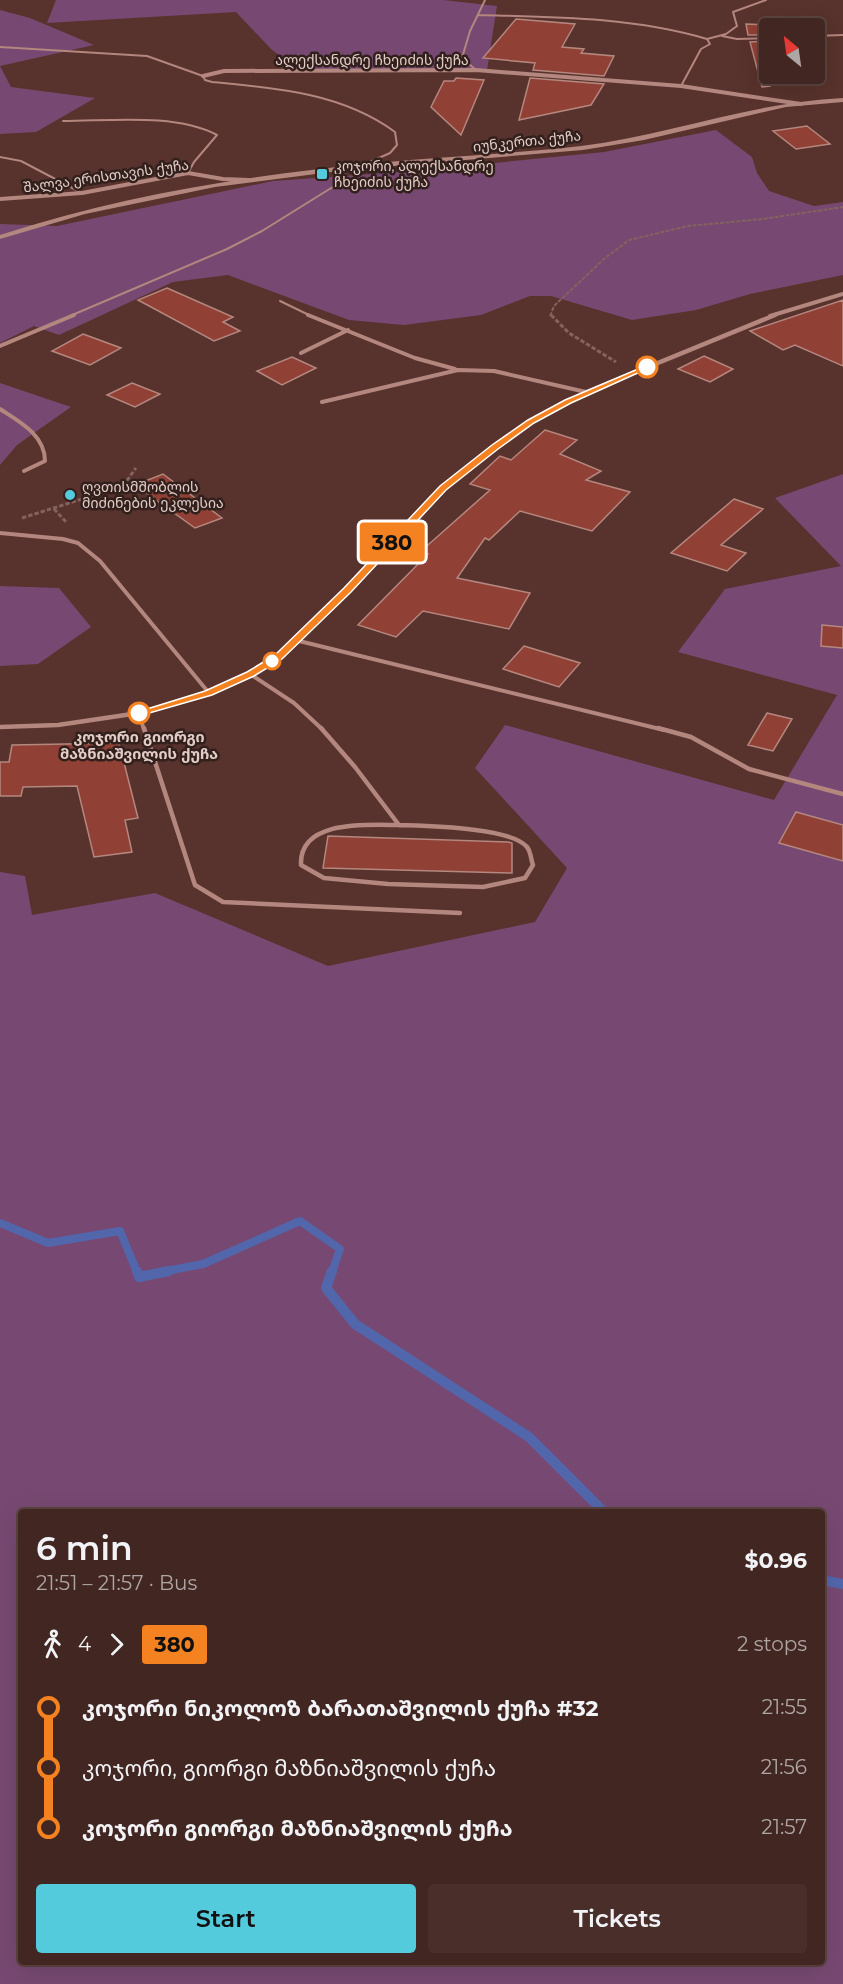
<!DOCTYPE html>
<html lang="en">
<head>
<meta charset="utf-8">
<style>
  body { margin:0; font-family:Montserrat,"Noto Sans Georgian",sans-serif; background:#492e2a; color:#f1f3f6; height:100vh; display:flex; flex-direction:column; font-size:22px; white-space:nowrap }
  * { box-sizing:border-box; margin:0 }
  p { font-size:20px; color:#aea5a5 }
  .icon { flex:none; width:33px; height:33px; fill:none; stroke:currentColor; stroke-width:2; stroke-linecap:round; stroke-linejoin:round }
  .map { position:relative; flex:1; overflow:hidden }
  .panel { position:absolute; left:18px; top:1509px; width:807px; height:456px; display:flex; flex-direction:column; background:#422621; border-radius:6px; box-shadow:0 6px 24px #0002,0 0 0 2px #5a433f }
  .panel>* { flex:none }
  .badge { padding:0 12px; border-radius:4px; font-size:21px; line-height:39px }
  .needle { width:39px; rotate:331deg }
  .buttons { position:absolute; left:759px; top:18px; display:grid; gap:12px }
  .buttons a { display:grid; place-items:center; width:66px; height:66px; border-radius:6px; background:#422621; box-shadow:0 6px 24px #0002,0 0 0 2px #5a433f; font-size:30px }
  .map>.badge { position:absolute; translate:-50% -50%; box-shadow:0 0 0 3px #fff }
  .legs { display:flex; align-items:center; gap:9px; height:66px; padding:0 18px; font-size:20px }
  .legs p { margin-inline-start:auto }
  .head { display:flex; align-items:center; justify-content:space-between; height:102px; padding:0 18px }
  h1 { font-size:33px; font-weight:600; line-height:45px }
  .button { display:flex; gap:12px; margin-top:auto; padding:12px 18px }
  .button a { flex:1; height:69px; border-radius:6px; background:#54cadd; color:#111; font-size:24px; font-weight:600; line-height:69px; text-align:center }
  .button a+a { background:#492e2a; color:#f1f3f6 }
  ul { padding:0 18px; list-style:none }
  li { display:flex; align-items:center; gap:21px; height:60px; font-size:22px }
  li i { display:grid; place-items:center; width:9px; height:100%; margin:0 8px; background:currentColor }
  li i::after { content:''; width:15px; height:15px; margin:-8px; border:4px solid; border-radius:50%; background:#422621 }
  li p { margin-inline-start:auto }
  li:first-child i { background:linear-gradient(#0000 50%,currentColor 0) }
  li:last-child i { background:linear-gradient(currentColor 50%,#0000 0) }
  .map>svg:first-child { display:block }
  .green { fill:#774972; fill-rule:evenodd }
  .lines { fill:none; stroke-linecap:round; stroke-linejoin:round }
  .stream-far1 { stroke:#5266ac; stroke-width:8 }
  .stream { stroke:#5266ac; stroke-width:10 }
  .building { fill:#914035; stroke:#b4877f; stroke-width:1.5 }
  .path-far1 { stroke:#84625d; stroke-width:2; stroke-dasharray:4 1.5; stroke-linecap:butt }
  .path { stroke:#84625d; stroke-width:3; stroke-dasharray:4.5 2; stroke-linecap:butt }
  .service-far2 { stroke:#b3867e; stroke-width:2 }
  .service-far1 { stroke:#b3867e; stroke-width:4 }
  .service { stroke:#b3867e; stroke-width:4.5 }
  .minor-far1 { stroke:#b3867e; stroke-width:4 }
  .minor { stroke:#b3867e; stroke-width:4.5 }
  .secondary { fill:#b3867e; fill-rule:evenodd }
  .line-1 { fill:#f58220; stroke:#fff; stroke-width:1.5 }
  .poi-dot { fill:#54cadd; stroke:#32201d; stroke-width:2 }
  .stop-1-dot { fill:#fff; stroke:#f58220; stroke-width:3 }
  .labels { text-anchor:middle; dominant-baseline:central; stroke-width:5; stroke-linejoin:round; paint-order:stroke }
  .far-street-label { font-size:14px; fill:#e3cbc6; stroke:#32201d }
  .far-poi-label { font-size:14px; fill:#e3cbc6; stroke:#32201d; text-anchor:start }
  .stop-label { font-size:15px; font-weight:bold; fill:#e3cbc6; stroke:#32201d }
</style>
</head>
<body>
<div class="map">
<svg width="843" height="1984" viewBox="0 0 843 1984">
  <rect width="100%" height="100%" fill="#58322c"/>
  <path class="green" d="M56 0H443L497 6 487 70 297 69 271 49 236 12 47 23Z
    M0 10 30 18 94 45 0 66Z
    M0 66 11 87 95 98 36 132 0 134Z
    M716 130 752 157 757 173 769 191 814 206 843 202V275L750 294 696 310 632 320 551 296H530L481 315 404 325 349 320 228 275 173 282 59 335 34 326 0 343V224L57 226 273 181 414 171 604 152Z
    M0 383 71 407 17 445 0 465Z
    M843 474V1984H0V872L25 876 32 915 155 893 328 966 535 922 567 868 475 768 505 725 774 800 837 695 678 652 725 589 841 566 775 498ZM21 1512H822V1962H21Z
    M0 586 59 588 91 627 38 664 0 666Z"/>
  <g class="lines">
    <path class="stream-far1" d="M0 1223 48 1243 120 1231 137 1272
      M161 1272 203 1264 300 1221 340 1249 332 1272"/>
    <path class="stream" d="M137 1271 139 1277 169 1271
      M332 1271 326 1288 355 1324 529 1437 604 1512
      M822 1580 843 1584"/>
  </g>
  <path class="building" d="M516 19 575 24 562 47 584 49 581 53 614 56 604 76 533 70 535 63 483 58Z
    M746 24 770 25V35H748Z
    M770 41V86L762 87 750 42Z
    M456 78 484 80 461 135 431 107 444 81H454Z
    M530 78 604 84 591 105 519 120Z
    M807 126 830 144 796 149 773 131Z
    M167 288 233 317 223 322 240 331 214 341 138 300Z
    M843 300V366L795 345 783 350 750 331Z
    M83 334 121 348 90 365 52 351Z
    M704 356 733 369 710 382 678 369Z
    M292 357 316 368 282 385 257 371Z
    M132 383 160 394 135 407 107 395Z
    M545 430 577 440 560 454 601 471 586 480 630 492 592 531 520 511 489 540 485 538 457 578 530 593 509 629 423 611 396 637 358 625 428 554 420 552 490 490 470 484 500 456 511 460Z
    M163 474 222 518 195 528 135 485Z
    M734 499 763 509 721 545 746 553 727 571 671 553Z
    M822 625 843 627V648L821 646Z
    M524 646 580 663 559 687 503 669Z
    M767 713 792 719 773 751 748 745Z
    M119 743 138 818 125 820 132 852 94 857 77 786 23 787 21 796H0V762H9L12 745Z
    M796 812 843 825V861L779 843Z
    M328 836 508 842 512 843V873L323 868Z"/>
  <g class="lines">
    <path class="path-far1" d="M550 316 554 306 605 258 629 240 688 226 763 219 843 207"/>
    <path class="path" d="M551 315 569 333 616 362
      M123 486 136 468
      M54 509 67 523
      M22 518 123 486 142 491"/>
    <path class="service-far2" d="M478 15C555 17 632 17 707 39L710 44 701 49 681 86
      M722 36 737 39 770 38
      M814 36 843 35
      M707 39 726 34 737 26 733 12 766 0
      M0 47 147 56 203 76 205 80 212 82C276 88 342 93 395 132L397 145 390 153 361 166
      M476 70 462 58 470 31 485 0
      M63 121C110 121 175 113 217 135L194 162 188 173
      M0 157 21 161 82 193
      M280 301 311 316
      M70 316 227 249 262 231 344 180 346 168"/>
    <path class="service-far1" d="M308 315 415 358 455 369
      M0 346 74 315
      M301 353 348 330
      M322 402 458 370 494 371 586 392
      M0 409C20 422 45 435 45 461L24 471
      M0 533 63 539 78 543 100 561 209 693
      M295 640 664 730
      M250 674 294 703 323 730
      M139 713 144 730"/>
    <path class="service" d="M144 728 195 885 223 902 460 913
      M321 728 355 767 399 825
      M658 728 691 737 749 769 843 794
      M399 825C425 826 511 827 527 847 531 852 531 860 533 865L525 878 483 887 388 884 324 878 301 865C299 819 368 825 399 825Z"/>
    <path class="minor-far1" d="M203 76 224 71 476 70 681 86 801 104
      M0 199 82 193 188 173 223 179 249 180
      M770 316 843 294"/>
    <path class="minor" d="M0 727 58 725 139 713 209 693 250 674 278 657 347 590 443 488 531 422 587 392 775 315"/>
    <path class="secondary" d="M843 98V102L786 107 644 140 583 150 346 170 215 187 85 214 0 239V235C123 195 249 175 377 163 445 156 513 154 581 146 669 135 753 102 843 98Z"/>
  </g>
  <path class="line-1" d="M645 366 651 367 571 403 534 423 498 449 446 490 351 592 282 659 254 676 212 695 139 716 134 713 205 691 247 672 275 655 344 588 440 486 492 445 528 420 565 400Z"/>
  <g class="poi-dot">
    <rect x="316" y="168" width="12" height="12" rx="3"/>
    <circle cx="70" cy="495" r="6"/>
  </g>
  <g class="stop-1-dot">
    <circle cx="647" cy="367" r="10"/>
    <circle cx="272" cy="661" r="8"/>
    <circle cx="139" cy="713" r="10"/>
  </g>
  <g class="labels">
    <g class="far-street-label">
      <text x="372" y="60">ალექსანდრე ჩხეიძის ქუჩა</text>
      <text transform="translate(527 141) rotate(-6)">იუნკერთა ქუჩა</text>
      <text transform="translate(106 176) rotate(-8)">შალვა ერისთავის ქუჩა</text>
    </g>
    <g class="far-poi-label">
      <text x="334" y="166">კოჯორი, ალექსანდრე<tspan x="334" dy="16">ჩხეიძის ქუჩა</tspan></text>
      <text x="82" y="487">ღვთისმშობლის<tspan x="82" dy="16">მიძინების ეკლესია</tspan></text>
    </g>
    <g class="stop-label">
      <text x="139" y="736">კოჯორი გიორგი<tspan x="139" dy="17">მაზნიაშვილის ქუჩა</tspan></text>
    </g>
  </g>
</svg>
<div class="buttons">
<a><svg class="needle" viewBox="-14 -14 28 28"><path d="M0-13l5 13h-10z" fill="#e53935"/><path d="M0 13l5-13h-10z" fill="#aea5a5"/></svg></a>
</div>
<b class="badge" style="left:392px;top:542px;background:#f58220;color:#111">380</b>
<section class="panel">
<div class="head"><div><h1>6 min</h1><p>21:51 – 21:57 · Bus</p></div><b>$0.96</b></div>
<div class="legs"><svg class="icon" aria-label="walk" viewBox="0 0 24 24"><circle cx="13" cy="4" r="2"/><path d="M13 8l-2 6 4 7M11 14l-3 7M7 12l3-4h3l4 4"/></svg>4<svg class="icon" aria-label="forward" viewBox="0 0 24 24"><path d="M9 5l7 7-7 7"/></svg><b class="badge" style="background:#f58220;color:#111">380</b><p>2 stops</p></div>
<ul>
<li><i style="color:#f58220"></i><b>კოჯორი ნიკოლოზ ბარათაშვილის ქუჩა #32</b><p>21:55</p></li>
<li><i style="color:#f58220"></i><span>კოჯორი, გიორგი მაზნიაშვილის ქუჩა</span><p>21:56</p></li>
<li><i style="color:#f58220"></i><b>კოჯორი გიორგი მაზნიაშვილის ქუჩა</b><p>21:57</p></li>
</ul>
<div class="button"><a>Start</a><a>Tickets</a></div>
</section>
</div>
</body>
</html>
